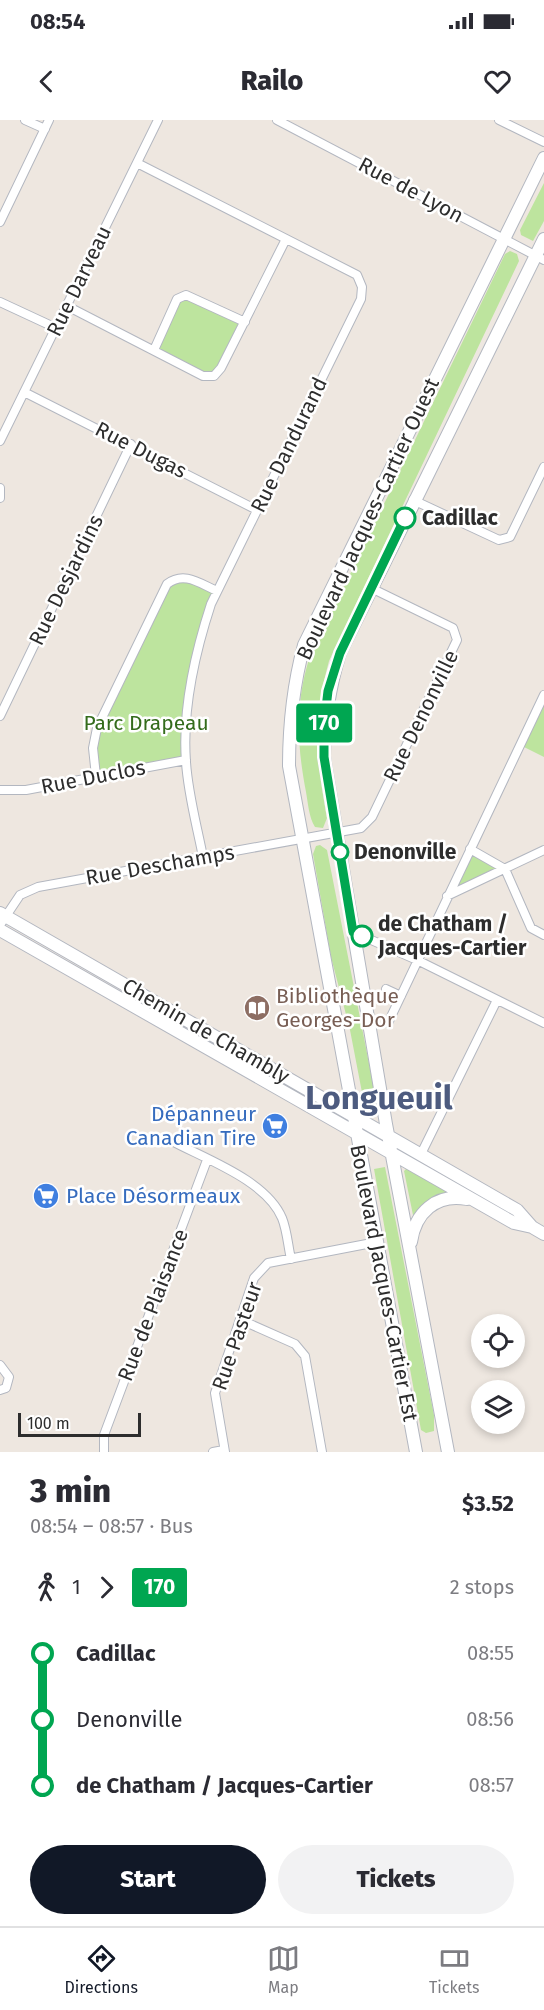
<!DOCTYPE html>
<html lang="en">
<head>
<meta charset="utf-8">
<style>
  body { margin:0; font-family:"Fira Sans",sans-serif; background:#f2f2f3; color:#2b2b33; height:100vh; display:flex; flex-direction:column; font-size:22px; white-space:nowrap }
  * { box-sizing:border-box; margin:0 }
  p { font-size:20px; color:#7c7c81 }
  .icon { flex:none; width:33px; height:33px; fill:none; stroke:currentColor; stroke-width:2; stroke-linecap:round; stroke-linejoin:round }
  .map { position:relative; height:1332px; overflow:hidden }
  .panel { display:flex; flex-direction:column; background:#fff; flex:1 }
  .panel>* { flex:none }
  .badge { padding:0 12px; border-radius:4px; font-size:21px; line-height:39px }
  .tools { position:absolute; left:471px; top:1194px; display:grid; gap:12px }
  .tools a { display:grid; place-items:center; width:54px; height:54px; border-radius:50%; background:#fff; box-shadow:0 3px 9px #0003; font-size:30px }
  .scale { position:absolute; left:18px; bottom:15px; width:123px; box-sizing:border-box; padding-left:6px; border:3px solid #2d2d2d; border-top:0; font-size:16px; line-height:21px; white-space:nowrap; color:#2d2d2d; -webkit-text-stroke:4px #fff; paint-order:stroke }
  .map>.badge { position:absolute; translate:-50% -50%; box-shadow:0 0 0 3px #fff }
  .legs { display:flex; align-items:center; gap:9px; height:66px; padding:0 30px; font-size:20px }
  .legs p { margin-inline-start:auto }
  .headline { display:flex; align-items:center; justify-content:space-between; height:102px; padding:0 30px }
  h1 { font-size:33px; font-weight:800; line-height:45px }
  .action { display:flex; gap:12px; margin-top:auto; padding:12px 30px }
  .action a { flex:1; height:69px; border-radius:36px; background:#111827; color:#fff; font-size:24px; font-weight:800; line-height:69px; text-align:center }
  .action a+a { background:#f2f2f3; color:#2b2b33 }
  ul { padding:0 30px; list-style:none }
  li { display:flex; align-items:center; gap:21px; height:66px; font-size:22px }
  li i { display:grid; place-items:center; width:9px; height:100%; margin:0 8px; background:currentColor }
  li i::after { content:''; width:15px; height:15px; margin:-8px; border:4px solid; border-radius:50%; background:#fff }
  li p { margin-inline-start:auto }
  li:first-child i { background:linear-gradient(#0000 50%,currentColor 0) }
  li:last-child i { background:linear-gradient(currentColor 50%,#0000 0) }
  .status { display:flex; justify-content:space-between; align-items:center; height:42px; padding:0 30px; background:#fff; direction:ltr }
  .status svg { height:16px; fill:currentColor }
  header { display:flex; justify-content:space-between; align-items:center; height:78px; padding:0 30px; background:#fff; font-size:27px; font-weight:800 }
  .menu { display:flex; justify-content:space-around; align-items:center; height:84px; border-top:2px solid #e1e1e2; background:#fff; font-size:16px; color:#7c7c81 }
  .menu a { display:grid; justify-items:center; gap:3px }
  .menu .current { color:#111827 }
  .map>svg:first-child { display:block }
  .green { fill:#bde49e }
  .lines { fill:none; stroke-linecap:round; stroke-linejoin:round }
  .street-casing { stroke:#b3b7c0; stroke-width:10 }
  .secondary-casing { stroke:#b3b7c0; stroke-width:14 }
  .street { stroke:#fff; stroke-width:8 }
  .secondary { stroke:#fff; stroke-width:12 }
  .line-1-casing { stroke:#fff; stroke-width:14 }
  .line-1 { stroke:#00a651; stroke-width:9 }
  .stop-1-dot { fill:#fff; stroke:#00a651; stroke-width:3 }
  .labels { text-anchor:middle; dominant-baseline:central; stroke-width:5; stroke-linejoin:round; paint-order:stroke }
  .street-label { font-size:21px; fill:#2d2d2d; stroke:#fff }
  .stop-label { font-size:21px; font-weight:bold; fill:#2d2d2d; stroke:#fff; text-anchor:start }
  .park-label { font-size:21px; fill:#346c1c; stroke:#fff }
  .education-label { font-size:21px; fill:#785e54; stroke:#fff; text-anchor:start }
  .shop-label { font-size:21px; fill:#366cbe; stroke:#fff; text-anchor:end }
  .town-label { font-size:33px; font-weight:bold; fill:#4d5b7f; stroke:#fff }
</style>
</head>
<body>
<div class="status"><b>08:54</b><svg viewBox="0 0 49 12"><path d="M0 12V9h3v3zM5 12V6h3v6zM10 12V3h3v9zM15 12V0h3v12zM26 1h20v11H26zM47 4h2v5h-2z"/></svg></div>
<header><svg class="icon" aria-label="back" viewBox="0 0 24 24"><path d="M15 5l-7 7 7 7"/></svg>Railo<svg class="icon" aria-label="heart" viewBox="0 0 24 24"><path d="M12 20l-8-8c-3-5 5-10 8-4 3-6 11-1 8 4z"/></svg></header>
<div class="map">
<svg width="544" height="1332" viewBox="0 0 544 1332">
  <rect width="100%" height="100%" fill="#eee7e0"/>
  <path class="green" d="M544 63V101L533 121 521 115 520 110Z
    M510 131 517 134 519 141 329 541C312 603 316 636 327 698L323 708 315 707C309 698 308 683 306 672 297 625 295 585 309 539L505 134Z
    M186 175 245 202 221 248 203 256 154 230 177 179Z
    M176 457 217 471 197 526 186 640 96 656 97 608 167 464Z
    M544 575V637L520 625Z
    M320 725 327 730 377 984 373 993 365 988 350 910 331 837 313 734 316 726Z
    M470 729 505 749 447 776Z
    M385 1047 434 1295V1311L426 1313 421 1310 374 1049Z
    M407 1048 453 1073 415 1096 413 1095 404 1051Z"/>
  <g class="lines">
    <g class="street-casing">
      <path id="street" d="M25 0 45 9
        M277 0 544 140
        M499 0 544 22
        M137 43 357 155 362 167 361 179 211 484C195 533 182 589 186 642 188 674 197 706 203 737
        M0 102 49 0
        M0 182 56 208
        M67 186 203 256H214L221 248 286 119
        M154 230 177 179 186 175 245 202
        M24 272 257 390
        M0 321 158 0
        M0 368V378
        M413 380 499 420 510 417 544 347
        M0 596 131 324
        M96 656 93 628 97 608 167 464C184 451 199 463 217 471
        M0 670H26L186 640
        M470 729 505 749 531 808 544 815
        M447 776 544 730
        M0 805 20 775 38 767 361 708 372 697 457 520 453 508 371 468
        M353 812 417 840 544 903
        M386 869 401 876
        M388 903 544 575
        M170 1020C205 1039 266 1060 282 1098 287 1110 288 1126 291 1139
        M421 1034 497 880
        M241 1200 295 1224 305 1236 322 1332
        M0 1245 9 1257 6 1268 0 1270
        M104 1332V1315L207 1040
        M213 1332 224 1330
        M225 1332 215 1273 254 1158 268 1143 377 1122"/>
    </g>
    <g class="secondary-casing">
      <path id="secondary" d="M0 793 517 1090 532 1107
        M0 810 514 1103 532 1107 544 1114
        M411 1122C415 1093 436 1073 467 1079
        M416 1332 289 646C289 604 293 566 304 525L544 38
        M448 1332 386 1004 324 637C324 600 329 569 340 533L544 119"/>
    </g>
    <use href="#street" class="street"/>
    <use href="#secondary" class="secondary"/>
  </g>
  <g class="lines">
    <g class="line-1-casing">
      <path id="line-1" d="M362 816 353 812 324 637V605L328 571 340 533 405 398"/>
    </g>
    <use href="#line-1" class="line-1"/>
  </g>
  <defs>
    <g id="library-disc" transform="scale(1.35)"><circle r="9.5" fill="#8d6e63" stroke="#fff"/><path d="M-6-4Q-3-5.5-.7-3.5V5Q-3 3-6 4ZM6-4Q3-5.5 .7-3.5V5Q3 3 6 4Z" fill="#fff"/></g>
    <g id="supermarket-disc" transform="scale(1.35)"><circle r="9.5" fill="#3f7fe0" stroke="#fff"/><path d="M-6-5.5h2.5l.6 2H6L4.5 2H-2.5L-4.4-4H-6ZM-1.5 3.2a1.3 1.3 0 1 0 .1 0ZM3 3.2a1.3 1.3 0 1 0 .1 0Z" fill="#fff"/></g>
  </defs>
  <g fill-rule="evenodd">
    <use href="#library-disc" x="257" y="888"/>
    <use href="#supermarket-disc" x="275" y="1006"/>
    <use href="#supermarket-disc" x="46" y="1076"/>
  </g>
  <g class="stop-1-dot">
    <circle cx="405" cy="398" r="10"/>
    <circle cx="340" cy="732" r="8"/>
    <circle cx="362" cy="816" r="10"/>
  </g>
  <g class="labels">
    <g class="street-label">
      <text transform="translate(411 70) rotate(28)">Rue de Lyon</text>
      <text transform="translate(79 161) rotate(-64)">Rue Darveau</text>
      <text transform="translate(289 325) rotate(-64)">Rue Dandurand</text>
      <text transform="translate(141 330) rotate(27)">Rue Dugas</text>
      <text transform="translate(368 399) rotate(-65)">Boulevard Jacques-Cartier Ouest</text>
      <text transform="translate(66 460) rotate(-64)">Rue Desjardins</text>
      <text transform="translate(421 596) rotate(-64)">Rue Denonville</text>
      <text transform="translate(93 657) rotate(-11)">Rue Duclos</text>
      <text transform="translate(160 745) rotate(-10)">Rue Deschamps</text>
      <text transform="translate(206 911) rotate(30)">Chemin de Chambly</text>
      <text transform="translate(384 1163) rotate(79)">Boulevard Jacques-Cartier Est</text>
      <text transform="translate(153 1185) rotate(-69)">Rue de Plaisance</text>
      <text transform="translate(237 1216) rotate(-71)">Rue Pasteur</text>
    </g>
    <g class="stop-label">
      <text x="422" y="398">Cadillac</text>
      <text x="354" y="732">Denonville</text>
      <text x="378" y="804">de Chatham /<tspan x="378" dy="24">Jacques-Cartier</tspan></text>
    </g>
    <g class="park-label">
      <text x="146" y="603">Parc Drapeau</text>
    </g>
    <g class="education-label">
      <text x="276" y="876">Bibliothèque<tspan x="276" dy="24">Georges-Dor</tspan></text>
    </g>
    <g class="shop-label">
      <text x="256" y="994">Dépanneur<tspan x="256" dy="24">Canadian Tire</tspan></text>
      <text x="66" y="1076" text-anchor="start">Place Désormeaux</text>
    </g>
    <g class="town-label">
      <text x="379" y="978">Longueuil</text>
    </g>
  </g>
</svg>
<div class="tools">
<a><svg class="icon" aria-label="locate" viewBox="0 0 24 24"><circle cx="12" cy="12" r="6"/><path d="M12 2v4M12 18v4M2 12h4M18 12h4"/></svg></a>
<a><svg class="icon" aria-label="layers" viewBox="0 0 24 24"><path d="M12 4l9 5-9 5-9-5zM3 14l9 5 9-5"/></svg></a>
</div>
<div class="scale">100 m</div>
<b class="badge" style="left:324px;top:603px;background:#00a651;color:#fff">170</b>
</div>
<section class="panel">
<div class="headline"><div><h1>3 min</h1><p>08:54 – 08:57 · Bus</p></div><b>$3.52</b></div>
<div class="legs"><svg class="icon" aria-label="walk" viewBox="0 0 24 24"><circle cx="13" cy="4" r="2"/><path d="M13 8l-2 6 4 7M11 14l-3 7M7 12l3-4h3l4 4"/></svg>1<svg class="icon" aria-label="forward" viewBox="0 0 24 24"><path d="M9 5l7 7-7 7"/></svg><b class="badge" style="background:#00a651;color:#fff">170</b><p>2 stops</p></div>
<ul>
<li><i style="color:#00a651"></i><b>Cadillac</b><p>08:55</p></li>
<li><i style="color:#00a651"></i><span>Denonville</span><p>08:56</p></li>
<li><i style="color:#00a651"></i><b>de Chatham / Jacques-Cartier</b><p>08:57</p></li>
</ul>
<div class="action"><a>Start</a><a>Tickets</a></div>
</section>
<nav class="menu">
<a class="current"><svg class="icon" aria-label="directions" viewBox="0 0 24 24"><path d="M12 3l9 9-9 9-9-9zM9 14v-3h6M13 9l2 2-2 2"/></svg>Directions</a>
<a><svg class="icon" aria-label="map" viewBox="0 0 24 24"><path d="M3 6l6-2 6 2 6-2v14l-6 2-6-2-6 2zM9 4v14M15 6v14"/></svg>Map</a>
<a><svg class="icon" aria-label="tickets" viewBox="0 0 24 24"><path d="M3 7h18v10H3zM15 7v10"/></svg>Tickets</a>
</nav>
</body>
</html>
